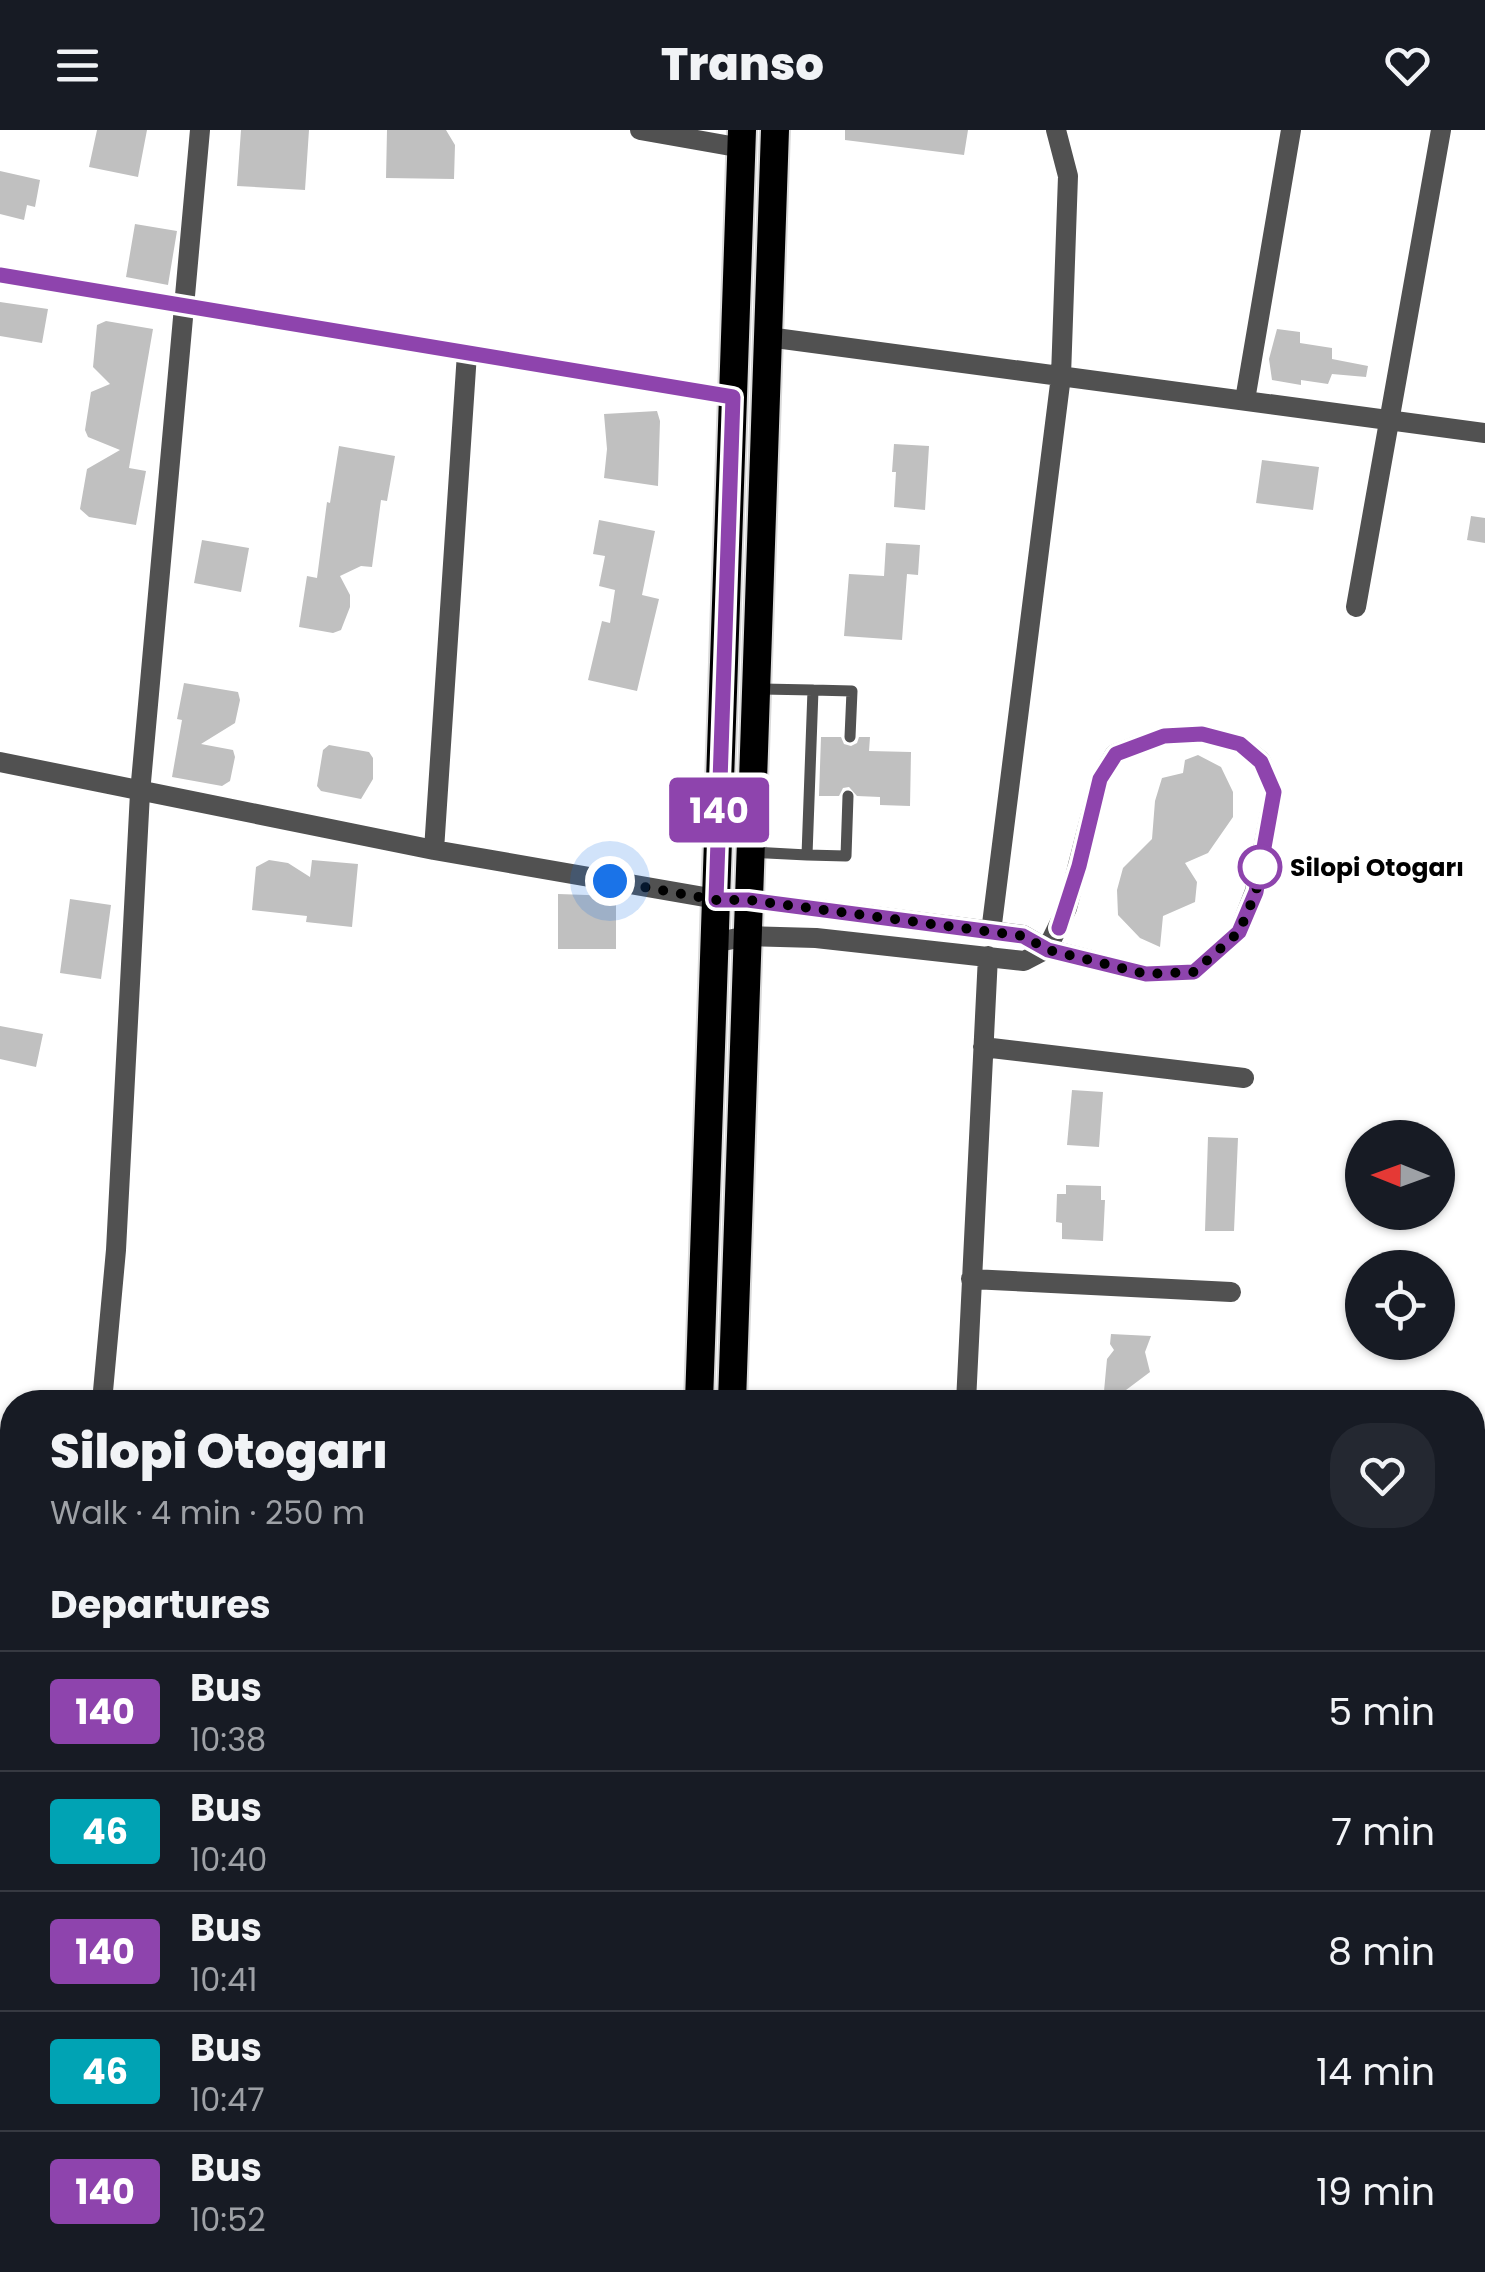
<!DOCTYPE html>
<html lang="en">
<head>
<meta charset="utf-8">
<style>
  body { margin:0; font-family:Poppins,sans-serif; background:#242831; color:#f1f3f6; height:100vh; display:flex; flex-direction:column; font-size:38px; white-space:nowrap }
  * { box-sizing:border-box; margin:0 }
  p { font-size:32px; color:#9ea1a6 }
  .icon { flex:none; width:55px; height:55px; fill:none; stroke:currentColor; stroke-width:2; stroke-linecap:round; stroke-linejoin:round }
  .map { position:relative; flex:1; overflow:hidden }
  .sheet { position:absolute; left:0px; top:1260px; width:1485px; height:882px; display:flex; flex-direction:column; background:#171b24; border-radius:40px 40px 0 0; box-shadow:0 2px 8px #0004 }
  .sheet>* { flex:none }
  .badge { padding:0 20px; border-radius:8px; font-size:35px; line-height:65px }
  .needle { width:65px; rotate:271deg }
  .tools { position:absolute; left:1345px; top:990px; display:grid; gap:20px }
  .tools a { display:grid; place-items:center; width:110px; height:110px; border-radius:50%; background:#171b24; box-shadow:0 2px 8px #0004; font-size:50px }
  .you { position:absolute; width:50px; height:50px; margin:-25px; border:8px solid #fff; border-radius:50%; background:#1a73e8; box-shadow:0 0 0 15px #1a73e833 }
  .map>.badge { position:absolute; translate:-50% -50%; box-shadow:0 0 0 5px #fff }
  h2 { padding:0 50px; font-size:38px; line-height:90px }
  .round { display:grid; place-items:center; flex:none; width:105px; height:105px; border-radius:40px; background:#242831 }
  .headline { display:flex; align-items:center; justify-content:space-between; height:170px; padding:0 50px }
  h1 { font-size:48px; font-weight:800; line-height:75px }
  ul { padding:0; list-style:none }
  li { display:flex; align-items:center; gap:30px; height:120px; padding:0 50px; border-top:2px solid #363941 }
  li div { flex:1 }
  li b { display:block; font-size:38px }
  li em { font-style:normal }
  li .badge { min-width:110px; font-weight:700; text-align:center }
  header { display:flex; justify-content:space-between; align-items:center; height:130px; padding:0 50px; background:#171b24; font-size:45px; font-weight:800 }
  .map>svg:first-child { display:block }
  .building { fill:#c0c0c0 }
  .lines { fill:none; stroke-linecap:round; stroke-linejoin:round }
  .trunk-casing { stroke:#dbdbdb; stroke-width:32 }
  .service { stroke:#515151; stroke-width:11 }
  .minor { stroke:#515151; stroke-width:20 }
  .trunk { stroke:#000; stroke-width:28 }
  .line-casing { stroke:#fff; stroke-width:22 }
  .line { stroke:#8e44ad; stroke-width:15 }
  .walk { stroke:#000; stroke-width:10; stroke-dasharray:0 18 }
  .stop-dot { fill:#fff; stroke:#8e44ad; stroke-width:5 }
  .labels { text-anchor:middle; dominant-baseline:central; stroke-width:8; stroke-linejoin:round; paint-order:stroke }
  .stop-label { font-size:25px; font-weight:bold; fill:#000; stroke:#fff; text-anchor:start }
</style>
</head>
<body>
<header><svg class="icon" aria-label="menu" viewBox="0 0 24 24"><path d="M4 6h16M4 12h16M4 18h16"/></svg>Transo<svg class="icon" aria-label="heart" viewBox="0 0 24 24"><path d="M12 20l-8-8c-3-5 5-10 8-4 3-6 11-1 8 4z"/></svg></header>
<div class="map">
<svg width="1485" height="2142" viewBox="0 0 1485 2142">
  <rect width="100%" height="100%" fill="#fff"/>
  <path class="building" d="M97 0H147L138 47 89 37Z
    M241 0H309L305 60 237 56Z
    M387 0H446L455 15 454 49 386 48Z
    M845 0H968L964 25 845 10Z
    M0 41 40 50 35 77 27 75 24 90 0 84Z
    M135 94 177 101 168 155 126 147Z
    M0 172 48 179 42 213 0 206Z
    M106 191 153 199 129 338 146 341 136 395 89 387 80 379 87 339 120 320 88 307 85 300 91 262 110 254 93 237 97 195Z
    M1277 199 1300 202V213L1332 218V229L1368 236 1366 247 1332 244 1328 254 1301 250V255L1272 250 1269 229Z
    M657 281 660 291 658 356 604 348 607 319 604 284Z
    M894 314 929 316 925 380 894 377 896 342H892Z
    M339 316 395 326 387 371 381 370 372 437 361 436 340 446 350 465V477L341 500 333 503 299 497 307 446 317 448 327 372 330 373Z
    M1262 330 1319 337 1313 380 1256 373Z
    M1471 386 1485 388V413L1467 410Z
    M599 390 655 401 642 465 659 469 637 561 588 550 602 491 610 493 615 460 599 456 605 426 593 424Z
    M202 410 249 418 241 462 194 453Z
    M886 413 920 415 918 445 907 444 902 510 844 506 849 444 884 446Z
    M184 553 238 562 240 570 235 593 201 614 233 620 235 627 230 651 222 656 172 647 182 590 177 589Z
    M821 607H841L844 614 851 616 857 613 859 607H870L869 621 911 622 910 676 880 675V667L857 666 849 657 843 658 839 666H819Z
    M329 615 369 622 373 628V649L361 669 321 661 317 656 323 620Z
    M1198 625 1221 637 1233 662V687L1208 723 1185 733 1197 752 1195 772 1163 786 1160 817 1140 808 1118 785 1117 760 1123 738 1152 709 1155 671 1162 648 1183 643 1185 630Z
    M269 730 288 733 310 747 312 730 358 734 352 797 306 792 307 786 252 780 256 737Z
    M558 764 616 766V819H558Z
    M70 769 111 775 101 849 60 843Z
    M0 896 43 904 36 937 0 929Z
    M1072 960 1103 962 1099 1017 1067 1015Z
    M1208 1007 1238 1008 1234 1101H1205Z
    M1066 1055 1101 1056V1070H1105L1103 1111 1062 1109V1093L1056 1092 1057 1064H1066Z
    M1111 1204 1151 1206 1145 1222 1150 1242 1110 1272H1103L1107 1229 1114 1220 1110 1214Z"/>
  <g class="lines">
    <g class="trunk-casing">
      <path id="trunk" d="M699 1272 742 0
        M732 1272 775 0
        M669 2142V2130
        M703 2142V2130"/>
    </g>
    <path class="service" d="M813 560 852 561 850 607
      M750 722 807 725 813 560 759 559
      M807 725 846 726 848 666"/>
    <path class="minor" d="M640 0 742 18
      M0 145 733 267
      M768 207 1485 303
      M1245 270 1291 0
      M1356 477 1441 0
      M1203 604 1240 614 1261 631 1274 662 1255 761 1239 802 1194 842 1146 844 1047 819 1067 778 1100 649 1115 624 1164 606Z
      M0 632 434 720 716 769 748 770 1023 805 1047 819
      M434 720 467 223
      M991 802 1061 246 1068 46 1056 0
      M714 813 747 806 816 808 1024 831 1047 819
      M983 917 1244 948
      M971 1149 1231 1162
      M102 1272 116 1120 140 663 200 0
      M966 1272 988 826
      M0 1375 12 1377
      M0 1799 12 1801
      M940 2139V2130
      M306 2142 307 2130
      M446 2142 447 2130"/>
    <use href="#trunk" class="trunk"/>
  </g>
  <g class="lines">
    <g class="line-casing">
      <path id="line" d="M0 145 733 267 716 770H748L1023 806 1048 820 1146 844 1194 842 1239 802 1256 762 1274 662 1261 632 1240 614 1202 604 1164 606 1116 624 1100 649 1079 736 1059 798"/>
    </g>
    <use href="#line" class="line"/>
    <path class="walk" d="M610 751 716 770H748L1023 806 1048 820 1146 844 1194 842 1239 802 1256 762 1262 728 1260 737"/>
  </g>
  <circle class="stop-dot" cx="1260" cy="737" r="20"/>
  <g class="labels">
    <g class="stop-label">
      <text x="1290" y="737">Silopi Otogarı</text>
    </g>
  </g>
</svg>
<div class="tools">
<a><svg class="needle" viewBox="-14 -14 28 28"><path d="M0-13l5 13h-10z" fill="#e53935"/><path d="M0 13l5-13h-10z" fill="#9ea1a6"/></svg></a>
<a><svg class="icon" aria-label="locate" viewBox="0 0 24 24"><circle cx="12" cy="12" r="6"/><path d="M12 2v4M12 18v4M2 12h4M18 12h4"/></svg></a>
</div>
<div class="you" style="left:610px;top:751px"></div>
<b class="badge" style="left:719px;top:680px;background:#8e44ad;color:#fff">140</b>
<section class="sheet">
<div class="headline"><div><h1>Silopi Otogarı</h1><p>Walk · 4 min · 250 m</p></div><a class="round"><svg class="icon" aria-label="heart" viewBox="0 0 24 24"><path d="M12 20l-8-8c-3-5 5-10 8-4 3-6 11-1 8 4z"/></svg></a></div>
<h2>Departures</h2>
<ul>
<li><span class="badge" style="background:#8e44ad;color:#fff">140</span><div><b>Bus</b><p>10:38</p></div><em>5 min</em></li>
<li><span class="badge" style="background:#00a3b4;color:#fff">46</span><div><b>Bus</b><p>10:40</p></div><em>7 min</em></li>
<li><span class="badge" style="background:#8e44ad;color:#fff">140</span><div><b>Bus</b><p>10:41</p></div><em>8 min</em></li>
<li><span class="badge" style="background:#00a3b4;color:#fff">46</span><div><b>Bus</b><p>10:47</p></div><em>14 min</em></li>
<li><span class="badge" style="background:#8e44ad;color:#fff">140</span><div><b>Bus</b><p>10:52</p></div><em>19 min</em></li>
</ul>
</section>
</div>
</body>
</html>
